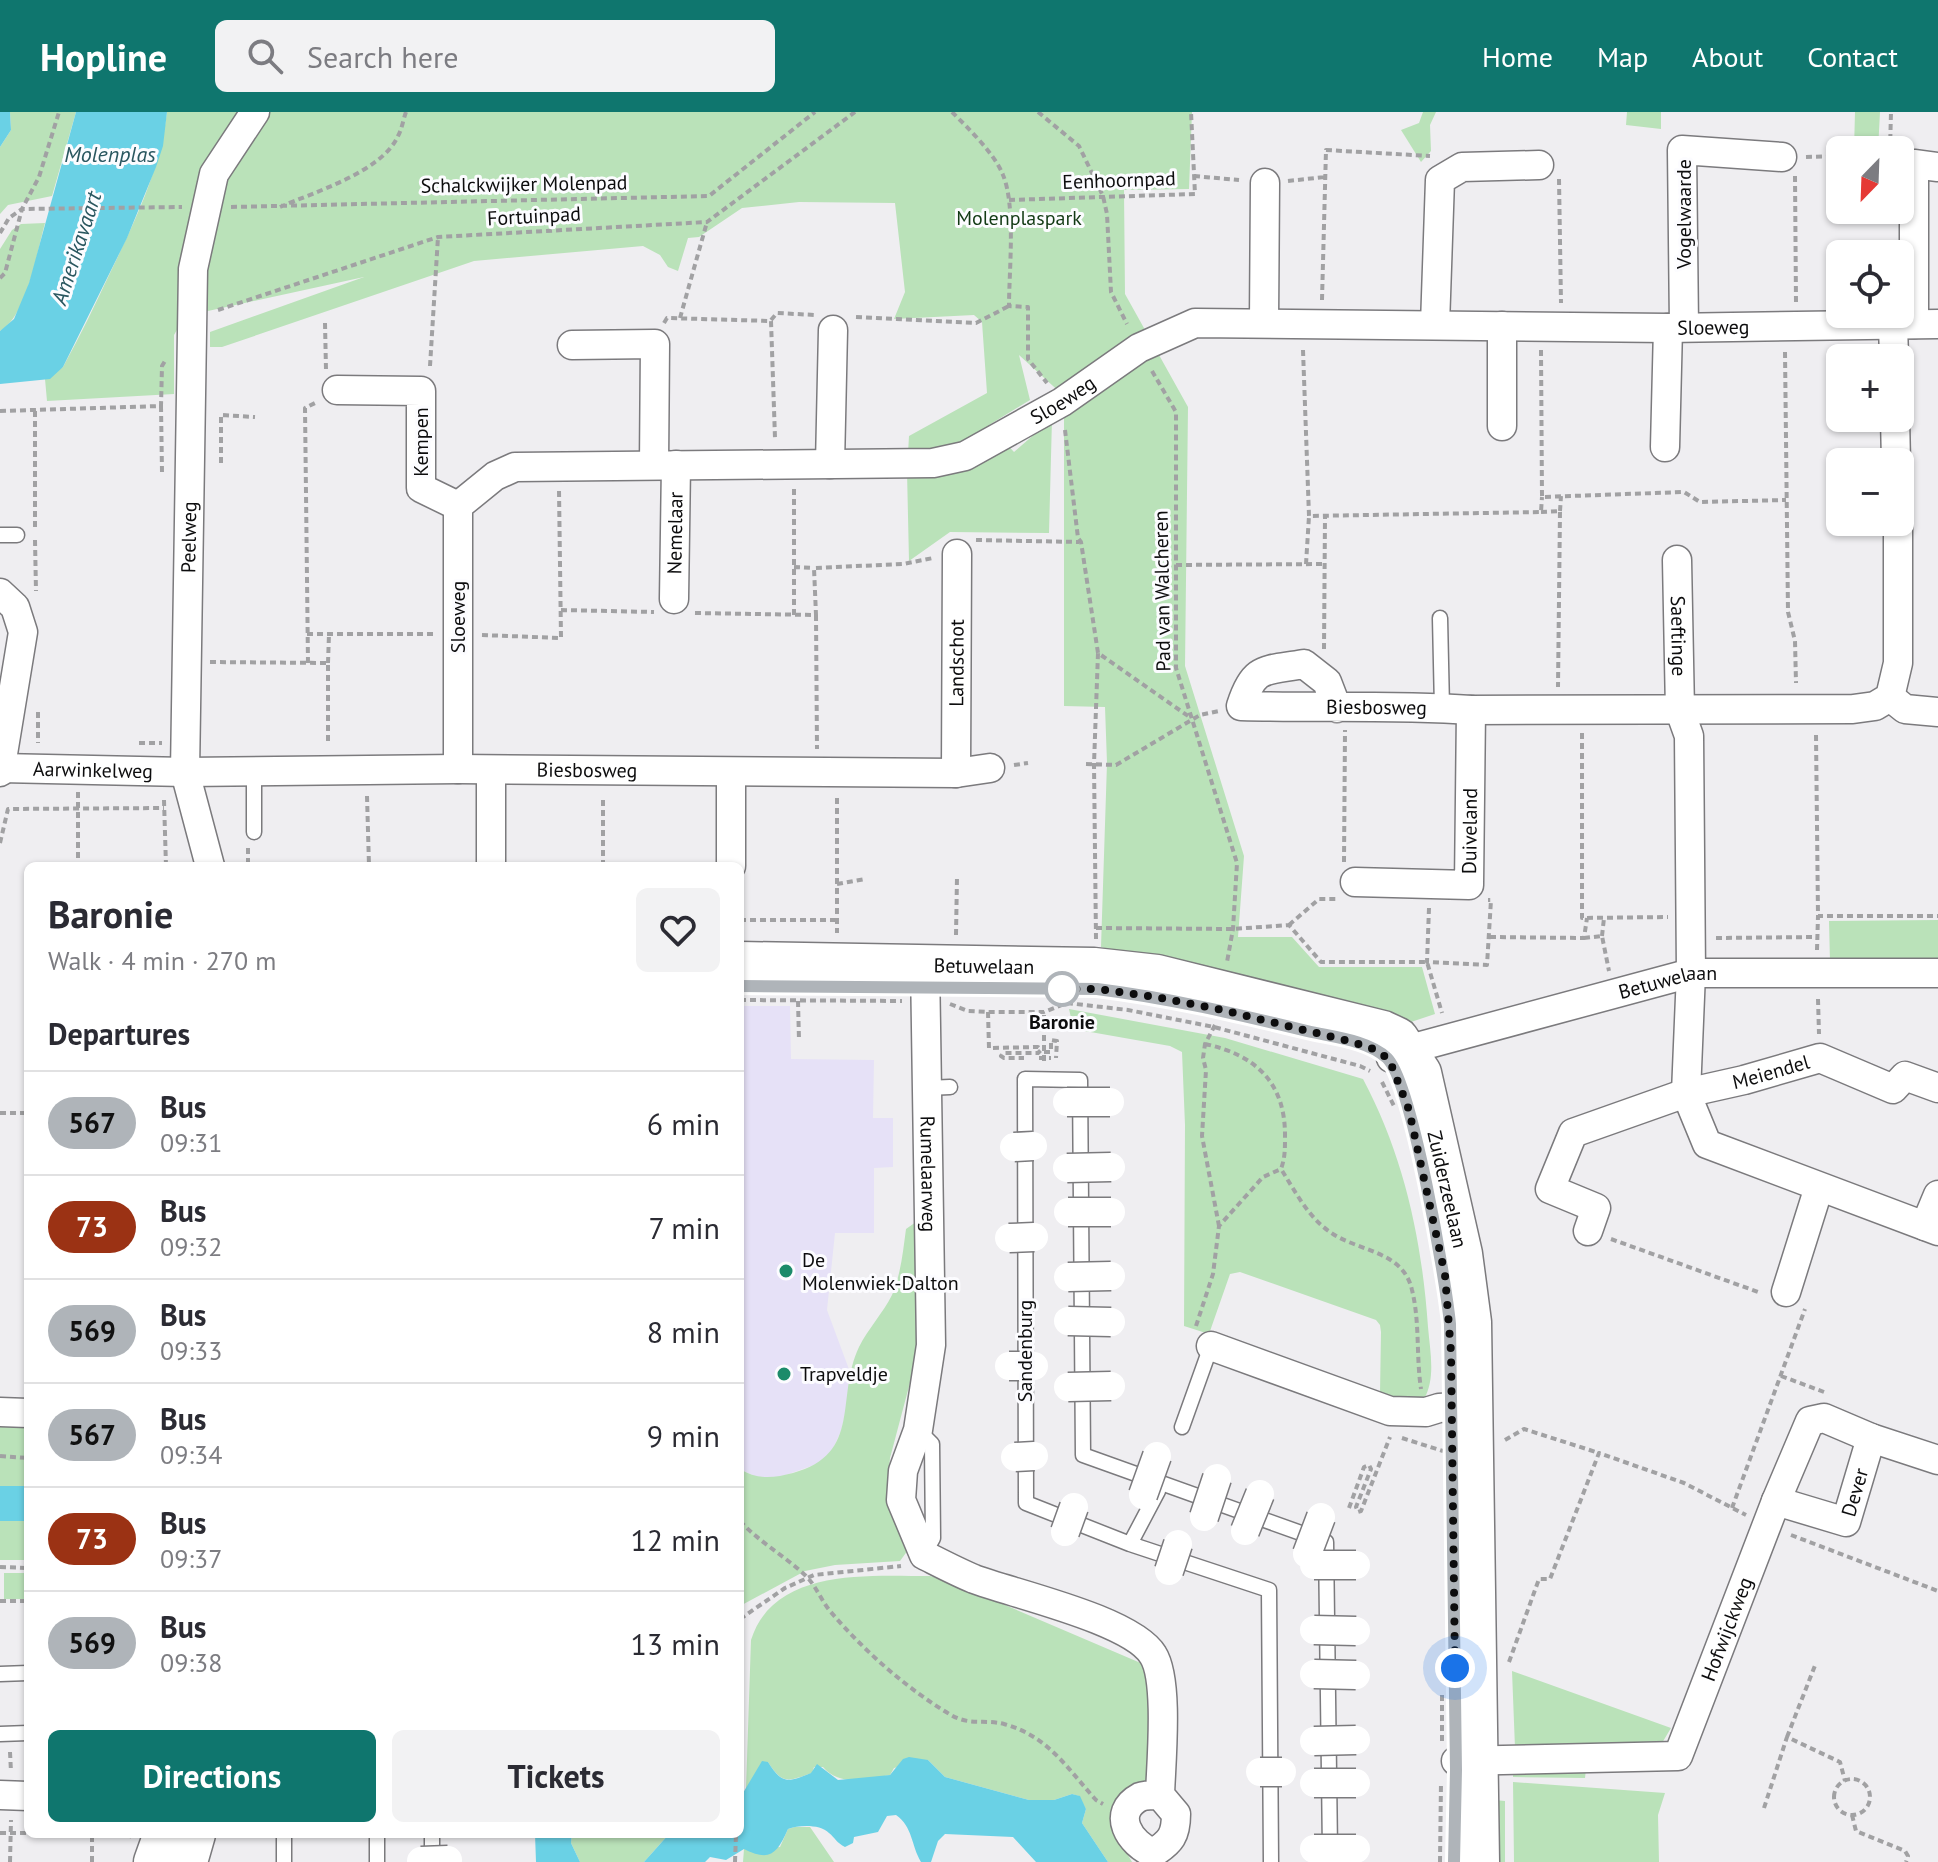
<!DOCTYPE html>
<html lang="en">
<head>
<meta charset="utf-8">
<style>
  body { margin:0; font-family:"PT Sans",sans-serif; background:#f2f2f3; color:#2b2b33; height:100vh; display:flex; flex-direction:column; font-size:30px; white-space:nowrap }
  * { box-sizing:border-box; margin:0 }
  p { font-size:26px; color:#7c7c81 }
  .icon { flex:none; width:44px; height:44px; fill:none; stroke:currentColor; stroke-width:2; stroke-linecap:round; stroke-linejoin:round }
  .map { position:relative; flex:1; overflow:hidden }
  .side { position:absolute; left:24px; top:750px; width:720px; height:976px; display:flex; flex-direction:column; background:#fff; border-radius:12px; box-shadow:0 2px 6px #0004 }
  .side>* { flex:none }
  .badge { padding:0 16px; border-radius:26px; font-size:28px; line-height:52px }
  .needle { width:52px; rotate:203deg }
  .tools { position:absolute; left:1826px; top:24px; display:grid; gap:16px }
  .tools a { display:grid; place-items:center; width:88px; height:88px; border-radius:12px; background:#fff; box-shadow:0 2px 6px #0004; font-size:40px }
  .you { position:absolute; width:40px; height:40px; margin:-20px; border:6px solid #fff; border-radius:50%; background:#1a73e8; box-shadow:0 0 0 12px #1a73e833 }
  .map>.badge { position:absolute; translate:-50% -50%; box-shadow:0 0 0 4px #fff }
  h2 { padding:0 24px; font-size:30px; line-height:72px }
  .round { display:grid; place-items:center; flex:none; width:84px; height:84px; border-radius:12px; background:#f2f2f3 }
  .summary { display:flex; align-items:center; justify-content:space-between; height:136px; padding:0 24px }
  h1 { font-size:38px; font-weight:700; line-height:60px }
  .primary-button { display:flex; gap:16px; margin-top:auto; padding:16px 24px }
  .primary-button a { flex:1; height:92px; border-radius:12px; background:#0f766e; color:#fff; font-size:32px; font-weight:700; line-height:92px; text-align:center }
  .primary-button a+a { background:#f2f2f3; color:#2b2b33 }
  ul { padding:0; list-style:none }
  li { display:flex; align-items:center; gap:24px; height:104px; padding:0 24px; border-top:2px solid #e1e1e2 }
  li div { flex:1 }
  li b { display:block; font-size:30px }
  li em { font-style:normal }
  li .badge { min-width:88px; font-weight:700; text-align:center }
  header { display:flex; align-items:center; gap:48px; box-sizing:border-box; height:112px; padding:0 40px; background:#0f766e; color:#fff }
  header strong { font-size:38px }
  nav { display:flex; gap:44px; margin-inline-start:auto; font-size:28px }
  .search { width:560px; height:72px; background:#f2f2f3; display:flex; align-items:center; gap:20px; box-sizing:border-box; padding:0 28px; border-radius:12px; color:#7c7c81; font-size:30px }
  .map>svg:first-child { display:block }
  .education { fill:#e6e1f7 }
  .green { fill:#bae2b9 }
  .water { fill:#6ad1e5 }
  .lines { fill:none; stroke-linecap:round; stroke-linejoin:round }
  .lane-casing { stroke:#7b7a7d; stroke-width:17 }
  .street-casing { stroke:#7b7a7d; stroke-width:31 }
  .secondary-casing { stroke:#7b7a7d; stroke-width:43 }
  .path { stroke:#a1a1a3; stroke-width:4; stroke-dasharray:6 4; stroke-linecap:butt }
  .lane { stroke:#fff; stroke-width:14 }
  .street { stroke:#fff; stroke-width:28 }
  .secondary { stroke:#fff; stroke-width:40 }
  .street-bridge-casing { stroke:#7b7a7d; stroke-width:31; stroke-linecap:butt }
  .path-bridge { stroke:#a1a1a3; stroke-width:4; stroke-dasharray:6 4; stroke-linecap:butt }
  .street-bridge { stroke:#fff; stroke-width:28 }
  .line-casing { stroke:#fff; stroke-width:18 }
  .line { stroke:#afb4b9; stroke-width:12 }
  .walk { stroke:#0d0d0e; stroke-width:8; stroke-dasharray:0 14.4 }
  .stop-dot { fill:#fff; stroke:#afb4b9; stroke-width:4 }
  .poi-dot { fill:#1c8b6a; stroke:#fcfcff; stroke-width:3 }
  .labels { text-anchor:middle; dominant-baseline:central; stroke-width:6; stroke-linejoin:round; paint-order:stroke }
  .street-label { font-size:20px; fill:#0d0d0e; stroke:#fcfcff }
  .park-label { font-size:20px; fill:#123a14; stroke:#fcfcff }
  .stop-label { font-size:20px; font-weight:bold; fill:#0d0d0e; stroke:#fcfcff }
  .poi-label { font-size:20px; fill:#0d0d0e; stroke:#fcfcff; text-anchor:start }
  .water-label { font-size:22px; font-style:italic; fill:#2a5760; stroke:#fcfcff }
</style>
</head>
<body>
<header>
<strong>Hopline</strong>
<div class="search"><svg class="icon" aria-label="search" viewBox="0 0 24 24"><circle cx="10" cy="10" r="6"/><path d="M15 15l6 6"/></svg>Search here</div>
<nav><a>Home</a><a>Map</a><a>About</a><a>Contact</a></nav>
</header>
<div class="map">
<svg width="1938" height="1750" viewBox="0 0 1938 1750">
  <rect width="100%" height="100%" fill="#efeef1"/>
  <path class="education" d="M740 894H790L791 947 874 948 873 1006H893V1055L874 1056V1121H835L827 1198 850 1260 846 1298 841 1319 831 1341 820 1351 780 1365 758 1366 740 1357Z"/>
  <path class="green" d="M10 0H76L52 84 8 93 0 102V35L11 18Z
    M167 0H1192L1189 77 1124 78 1125 182 1188 295 1185 554 1244 744 1238 825H1292L1319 855H1422L1435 902 1411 910 1236 862 1209 865 1101 835 1107 651 1105 595 1064 594V284L1019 243 1030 288 989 313 1014 340 1052 307 1049 421 950 420 909 449 907 359 909 324 987 281 982 210 974 203 894 207 905 180 895 91 799 90 742 96 699 125 688 126 678 159 668 155 660 143 643 134 474 149 222 235H210V220L364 165 185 204 174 223V282L47 289 45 267 63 255C80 224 95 193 110 161 135 109 160 58 167 0Z
    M1423 0H1436L1430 13 1431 39 1421 50 1401 18 1419 11Z
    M1627 0H1661V17L1626 13Z
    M1855 0H1880L1878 38H1854Z
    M45 111C37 140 27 204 0 219V137L12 118 21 112Z
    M1938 808V849L1830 850 1829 809Z
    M1069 897 1225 926 1363 967C1404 1044 1422 1128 1428 1215 1430 1239 1436 1266 1424 1287L1409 1291 1380 1281 1381 1220 1380 1213 1376 1208 1240 1160 1230 1162 1209 1222 1184 1214 1185 1013 1182 940 1170 934 1079 918 1072 910Z
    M923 1105 916 1248 890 1346 888 1373 893 1402 908 1438 900 1449 835 1453 805 1459 740 1494V1357C757 1368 774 1366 793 1361 863 1342 835 1285 859 1235 868 1217 883 1201 892 1183 901 1162 903 1139 906 1117Z
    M0 1313H28V1374H0Z
    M0 1409H28V1448H0Z
    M4 1461H25L28 1487H4Z
    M930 1464 949 1469 1143 1552 1153 1562 1151 1660 1144 1671 1124 1736 1132 1750H1108L1082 1711 1086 1697 1079 1684 1072 1682 1054 1688H1029L945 1665 928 1648 894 1656 890 1663C867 1667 840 1675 823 1655H814L812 1661C787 1670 782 1672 768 1650L746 1677 751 1528C774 1455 869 1464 930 1464Z
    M1512 1559 1671 1616 1659 1636H1515Z
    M1513 1654 1586 1657 1585 1666 1513 1665Z
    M1513 1670 1665 1681 1658 1703 1659 1750H1514Z
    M1494 1688 1505 1689V1750H1495Z
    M795 1715H810L834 1750H743L744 1737 780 1735 788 1717Z
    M572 1722H669L644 1750H580L571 1731Z"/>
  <path class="water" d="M0 0H10L11 18 0 35Z
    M76 0H167L163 34 156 55 127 126 63 255 50 267 0 272V219L14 207 29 171Z
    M0 1374H28V1409H0Z
    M909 1645 928 1648 945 1665 1029 1688H1054L1072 1682 1080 1684 1086 1697 1082 1711 1108 1750H1036L1013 1725 945 1722 938 1729 931 1750H921C911 1733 913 1715 896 1703L887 1704 878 1720 854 1725 853 1731 845 1735C837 1731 835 1726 829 1721 820 1712 799 1713 788 1717 777 1742 770 1750 744 1737L726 1748 710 1745 705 1750H644L669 1722H740V1686L762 1649 768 1650C782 1672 787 1671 811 1661L817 1652 838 1668 890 1663 903 1647Z
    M535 1722H572L571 1731 580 1750H536Z"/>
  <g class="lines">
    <g class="lane-casing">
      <path id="lane" d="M0 423H17
        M1440 506 1442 596
        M254 659V720
        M927 976 950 975
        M1182 1315 1211 1234
        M918 1318 932 1332 933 1426 924 1442
        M1130 1432 1158 1379
        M0 1562 28 1561
        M0 1622 28 1621
        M377 1722V1750
        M284 1750V1722
        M432 1750V1722
        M1271 1750 1269 1478 1130 1432 1026 1391 1025 967 1080 968 1083 1343 1326 1430 1330 1739"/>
    </g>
    <g class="street-casing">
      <g id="street">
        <path d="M1264 210 1265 71"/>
        <path d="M1914 212V52L1938 55"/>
        <path d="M1435 213 1440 68 1462 55 1539 53"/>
        <path d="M1893 213 1894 246"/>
        <path d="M1684 215 1682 38 1782 45"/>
        <path d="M572 233 655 232 654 353"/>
        <path d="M337 278 421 279V376L458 394"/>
        <path d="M1895 306 1896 350"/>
        <path d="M1502 314V214"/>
        <path d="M1665 335 1668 216"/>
        <path d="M830 352 833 218"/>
        <path id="s1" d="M1677 448 1680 599 1689 624 1691 861 1686 981 1707 1032 1938 1119"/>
        <path d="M0 481 15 495 23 520 0 660"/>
        <path id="s2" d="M674 487 676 353"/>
        <path d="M1890 585 1905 597 1938 600"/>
        <path id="s3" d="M1337 596 1327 570 1304 552C1265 559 1254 553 1241 594 1318 596 1395 593 1471 598L1853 597 1875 594 1890 585 1898 551V410"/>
        <path id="s4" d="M1 656 185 660 458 657 956 661 990 656"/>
        <path id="s5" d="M458 657V394L495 364 515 355 933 351 965 344 1062 290 1139 236 1195 211 1668 216 1938 212"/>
        <path d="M491 658V754"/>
        <path d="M731 660V754"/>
        <path id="s6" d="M956 661 957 442"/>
        <path id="s7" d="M210 754 185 660 193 157 214 62 255 0"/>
        <path id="s8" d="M1355 770 1469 773 1471 598"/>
        <path id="s9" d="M925 852 931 1233 918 1318 903 1359 901 1388 924 1443C940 1451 957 1460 974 1467 1014 1482 1132 1508 1153 1543 1169 1568 1161 1651 1160 1683L1176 1702C1176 1723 1171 1730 1153 1741 1130 1732 1110 1701 1140 1685 1145 1683 1154 1683 1160 1683"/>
        <path id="s10" d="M1391 946 1406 938 1691 861H1938"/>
        <path d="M1925 1114 1938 1083"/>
        <path id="s11" d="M1588 1119 1596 1096 1550 1077 1573 1021 1686 981 1744 968 1820 946 1893 977 1905 964 1938 976"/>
        <path d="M1786 1180 1819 1075"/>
        <path d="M1211 1234 1390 1299 1426 1300 1439 1296 1472 1294"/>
        <path d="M0 1300 28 1301"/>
        <path id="s12" d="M1776 1389 1846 1410 1871 1326"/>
        <path id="s13" d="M1456 1649 1678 1644 1776 1389 1810 1309 1824 1306 1871 1326 1938 1348"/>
        <path d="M0 1683 28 1684"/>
      </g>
    </g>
    <g class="secondary-casing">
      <g id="secondary">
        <path id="s14" d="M740 850 1094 856 1157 863 1383 919 1398 926 1421 961 1462 1142 1471 1210 1479 1750"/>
        <path d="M154 1750 164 1722"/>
        <path d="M187 1750 195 1722"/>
      </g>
    </g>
    <path class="path" d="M952 0C968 16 995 42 1003 63 1016 94 1009 159 1009 194L1028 195V247L1047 271
      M1038 0 1079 34 1103 84 1107 102 1111 180 1127 212
      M1890 38 1891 0
      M1806 45 1840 44
      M1194 64 1239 68
      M1795 64 1796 191
      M1559 67 1561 191
      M1288 69 1325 65
      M1009 88 1195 82 1191 0
      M231 95 709 84 815 0
      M280 95C314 80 382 60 398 24 402 17 403 8 406 0
      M0 121 9 106 22 97 182 95
      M0 166 5 161 22 97 39 65 59 0
      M1322 188 1326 38 1430 44
      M218 198 438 125 707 110 855 0
      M856 205 976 211 1009 194
      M680 206 707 110
      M771 208 777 201 815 203
      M325 211 326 258
      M664 211 667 206 771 209 775 326
      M1303 238 1309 404 1541 400 1542 385
      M1541 238 1542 385 1684 380 1700 390 1786 388
      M1785 240 1788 500 1795 529 1796 571
      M430 254 438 125
      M1152 259 1176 300V556L1237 751 1233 817 1227 850
      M161 294 162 360
      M0 299 161 294 162 254 165 249
      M1065 318 1078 426 1081 430 1098 541 1191 606
      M221 351V303L255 305
      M1560 399 1561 384
      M1541 400 1560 399 1558 575
      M35 415V298
      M35 428 36 479
      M976 428 1079 430
      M1306 452 1309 404
      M1176 453 1325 452
      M794 455 814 456
      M561 498 654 500
      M695 501 816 503 814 456 903 452 933 446
      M794 503V377
      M816 503 817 637
      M307 522H433
      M482 523 561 526 559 378
      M1324 537 1325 404
      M210 550 328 551V632
      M308 551 305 296 315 291
      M328 551 329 522
      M38 600V631
      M1582 621V806L1668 805
      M1816 623 1818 804H1938
      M139 631H162
      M1086 652 1116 653 1200 603 1219 599
      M1014 653 1028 651
      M78 680V754
      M367 684 369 754
      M837 686V821
      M164 688 166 754
      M0 731 8 697 164 696
      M248 736V754
      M1344 750 1345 618
      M603 754V684
      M837 772 865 767
      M1429 796 1427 850 1487 853 1491 788H1488
      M740 808H837
      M1289 813 1319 787H1338
      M1096 816 1233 817 1289 813 1321 850H1427L1442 901
      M956 823 957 765
      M1602 824 1604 806
      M1490 825 1584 826 1587 806
      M1584 826 1602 824 1609 859
      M1716 826 1817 825
      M1096 827 1094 652 1098 541
      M1817 838 1818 804
      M1818 887 1819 922
      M740 888 902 889
      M798 889 799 928
      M950 892 968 899 988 900H1044L1067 891 1128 898 1214 915 1360 954 1370 959
      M988 900 989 936 1038 935 1041 938 1038 941H1004L1001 944 1004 946H1024
      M1215 913 1205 932 1203 946 1206 958 1202 1024 1219 1114
      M1205 932C1256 943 1286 971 1285 1026 1285 1037 1285 1046 1281 1057 1295 1079 1308 1105 1330 1120 1358 1140 1403 1138 1412 1178 1420 1210 1416 1244 1421 1277
      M1044 940H1051V928L1057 929 1056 946
      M1044 949V900
      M1382 970 1394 994
      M0 1001H28
      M1611 1127 1761 1181
      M1196 1214 1213 1162 1219 1114 1263 1065 1281 1057
      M1781 1264 1824 1280
      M1402 1326 1443 1339
      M1505 1328 1524 1317 1599 1341
      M0 1344 28 1346
      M1349 1396 1364 1355 1369 1353 1371 1357 1356 1395 1358 1400 1361 1399 1390 1325
      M1732 1396 1805 1197
      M740 1409C759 1430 785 1444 806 1464 816 1474 821 1488 830 1499 863 1538 907 1577 951 1603 970 1614 984 1607 1004 1612 1048 1624 1067 1656 1096 1688L1103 1692
      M1791 1423 1938 1479
      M0 1455 28 1456
      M0 1489H28
      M740 1507 785 1476 814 1463 901 1454
      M1509 1550 1539 1467H1550L1599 1341 1684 1371 1746 1403
      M1787 1625 1816 1551
      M1442 1629V1582
      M10 1640 11 1660
      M1834 1685a18 18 0 1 1 36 0a18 18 0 1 1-36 0Z
      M1764 1696 1787 1625 1840 1650 1845 1669
      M1852 1703 1856 1719 1905 1739 1908 1744 1906 1750
      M0 1721H28
      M106 1722H125L132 1725
      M10 1750 11 1708
      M92 1750V1722
      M735 1750 736 1722
      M1440 1750 1441 1670"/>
    <use href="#lane" class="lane"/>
    <use href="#street" class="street"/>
    <use href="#secondary" class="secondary"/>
    <g class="street-bridge-casing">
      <path id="street-bridge" d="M1067 990H1110
        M1014 1035 1033 1034
        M1067 1056 1111 1055
        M1068 1100H1111
        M1009 1126 1034 1125
        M1068 1165 1111 1164
        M1068 1209 1111 1210
        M1009 1254H1034
        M1068 1275 1111 1274
        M1015 1345 1034 1344
        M1143 1383 1157 1344
        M1204 1405 1217 1366
        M1245 1419 1260 1382
        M1065 1420 1074 1395
        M1307 1442 1321 1405
        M1314 1453H1356
        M1169 1459 1178 1432
        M1314 1518 1356 1519
        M1314 1562 1356 1563
        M1314 1629 1356 1628
        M1260 1660H1282
        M1314 1671H1356
        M1314 1737H1356
        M421 1749 448 1748"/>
    </g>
    <path class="path-bridge" d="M1039 946H1051"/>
    <use href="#street-bridge" class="street-bridge"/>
  </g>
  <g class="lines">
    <g class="line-casing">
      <path id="line" d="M740 874 1097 877C1169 886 1237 902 1307 919 1332 925 1368 928 1387 946 1412 970 1446 1170 1450 1212L1456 1658 1454 1750"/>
    </g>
    <use href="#line" class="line"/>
    <path class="walk" d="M1062 877H1097L1156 885 1218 897 1349 929 1371 936 1389 947 1409 998 1445 1163 1451 1240 1455 1556"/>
  </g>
  <circle class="stop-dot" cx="1062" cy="877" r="16"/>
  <g class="poi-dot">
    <circle cx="786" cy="1159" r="8"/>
    <circle cx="784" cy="1262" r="8"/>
  </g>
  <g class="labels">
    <g class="street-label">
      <text transform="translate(1119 68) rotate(-2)">Eenhoornpad</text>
      <text transform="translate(524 72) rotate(-1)">Schalckwijker Molenpad</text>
      <text transform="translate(1684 102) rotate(-90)">Vogelwaarde</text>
      <text transform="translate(534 104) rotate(-3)">Fortuinpad</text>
      <text stroke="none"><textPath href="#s5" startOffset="1568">Sloeweg</textPath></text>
      <text stroke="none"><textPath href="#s5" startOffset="896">Sloeweg</textPath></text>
      <text transform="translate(421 330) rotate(-90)">Kempen</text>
      <text stroke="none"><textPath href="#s2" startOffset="66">Nemelaar</textPath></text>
      <text stroke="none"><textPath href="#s7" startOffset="332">Peelweg</textPath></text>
      <text transform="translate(1162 479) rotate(-91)">Pad van Walcheren</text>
      <text transform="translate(458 505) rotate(-90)">Sloeweg</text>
      <text stroke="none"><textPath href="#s1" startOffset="76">Saeftinge</textPath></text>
      <text stroke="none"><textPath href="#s6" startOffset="110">Landschot</textPath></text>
      <text stroke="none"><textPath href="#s3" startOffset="276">Biesbosweg</textPath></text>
      <text stroke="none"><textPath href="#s4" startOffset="92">Aarwinkelweg</textPath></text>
      <text stroke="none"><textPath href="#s4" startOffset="586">Biesbosweg</textPath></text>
      <text stroke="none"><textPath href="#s8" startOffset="168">Duiveland</textPath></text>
      <text stroke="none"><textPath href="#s14" startOffset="244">Betuwelaan</textPath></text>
      <text stroke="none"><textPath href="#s10" startOffset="288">Betuwelaan</textPath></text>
      <text stroke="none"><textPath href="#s11" startOffset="342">Meiendel</textPath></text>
      <text stroke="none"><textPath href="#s9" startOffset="210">Rumelaarweg</textPath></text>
      <text stroke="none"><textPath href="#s14" startOffset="828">Zuiderzeelaan</textPath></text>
      <text transform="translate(1025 1239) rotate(-90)">Sandenburg</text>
      <text stroke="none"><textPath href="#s12" startOffset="104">Dever</textPath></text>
      <text stroke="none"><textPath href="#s13" startOffset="358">Hofwijckweg</textPath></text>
    </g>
    <g class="park-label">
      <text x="1019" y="106">Molenplaspark</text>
    </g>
    <g class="stop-label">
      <text x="1062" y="910">Baronie</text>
    </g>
    <g class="poi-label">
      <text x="802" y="1148">De<tspan x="802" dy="23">Molenwiek-Dalton</tspan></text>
      <text x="800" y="1262">Trapveldje</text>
    </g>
    <g class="water-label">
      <text x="110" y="42">Molenplas</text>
      <text transform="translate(76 136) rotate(-72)">Amerikavaart</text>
    </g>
  </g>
</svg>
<div class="tools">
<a><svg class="needle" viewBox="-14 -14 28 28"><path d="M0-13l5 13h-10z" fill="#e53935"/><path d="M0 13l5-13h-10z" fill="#7c7c81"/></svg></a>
<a><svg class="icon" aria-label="locate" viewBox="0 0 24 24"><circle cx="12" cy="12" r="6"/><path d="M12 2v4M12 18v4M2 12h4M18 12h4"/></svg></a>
<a>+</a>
<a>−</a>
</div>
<div class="you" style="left:1455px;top:1556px"></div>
<section class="side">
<div class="summary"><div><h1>Baronie</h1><p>Walk · 4 min · 270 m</p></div><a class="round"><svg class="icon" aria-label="heart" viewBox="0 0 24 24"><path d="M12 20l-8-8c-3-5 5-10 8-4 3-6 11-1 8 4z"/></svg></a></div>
<h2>Departures</h2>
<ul>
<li><span class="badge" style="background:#afb4b9;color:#111">567</span><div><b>Bus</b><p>09:31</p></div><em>6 min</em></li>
<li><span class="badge" style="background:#9b3214;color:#fff">73</span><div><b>Bus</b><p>09:32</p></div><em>7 min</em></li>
<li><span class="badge" style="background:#afb4b9;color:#111">569</span><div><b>Bus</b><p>09:33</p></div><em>8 min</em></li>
<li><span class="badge" style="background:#afb4b9;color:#111">567</span><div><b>Bus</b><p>09:34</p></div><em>9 min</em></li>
<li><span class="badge" style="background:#9b3214;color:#fff">73</span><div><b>Bus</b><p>09:37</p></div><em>12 min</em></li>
<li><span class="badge" style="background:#afb4b9;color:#111">569</span><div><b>Bus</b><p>09:38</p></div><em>13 min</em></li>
</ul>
<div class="primary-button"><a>Directions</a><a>Tickets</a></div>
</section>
</div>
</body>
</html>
